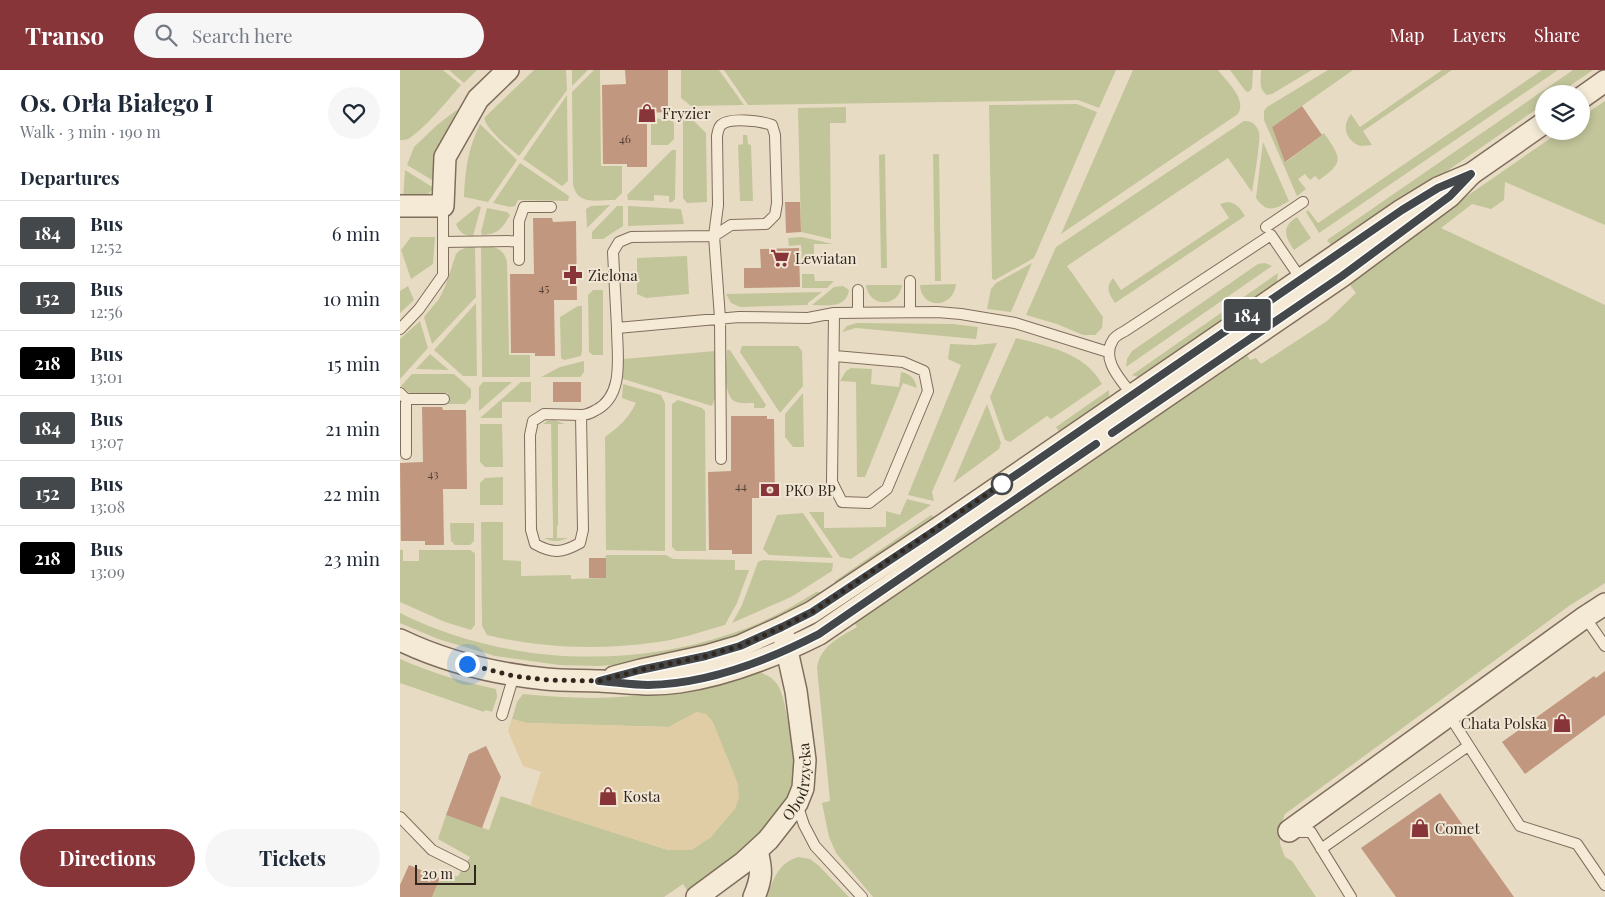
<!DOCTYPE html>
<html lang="en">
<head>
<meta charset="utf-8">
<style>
  body { margin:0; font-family:"Playfair Display",serif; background:#f6f6f7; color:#1f2937; height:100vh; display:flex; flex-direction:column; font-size:19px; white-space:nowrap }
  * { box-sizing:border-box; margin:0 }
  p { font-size:16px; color:#747a83 }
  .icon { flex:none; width:28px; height:28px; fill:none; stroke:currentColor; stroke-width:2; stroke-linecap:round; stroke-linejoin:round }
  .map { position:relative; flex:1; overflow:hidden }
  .sheet { display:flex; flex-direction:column; background:#fff; width:400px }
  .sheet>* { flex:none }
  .badge { padding:0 10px; border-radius:4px; font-size:18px; line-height:32px }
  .fabs { position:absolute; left:1135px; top:15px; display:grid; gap:10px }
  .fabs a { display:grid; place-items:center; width:55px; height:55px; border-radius:50%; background:#fff; box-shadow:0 2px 8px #0003; font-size:25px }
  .scale { position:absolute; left:15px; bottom:12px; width:61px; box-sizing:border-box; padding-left:5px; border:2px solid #32271f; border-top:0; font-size:14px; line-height:18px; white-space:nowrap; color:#32271f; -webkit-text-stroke:4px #f0e6d3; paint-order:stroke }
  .you { position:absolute; width:25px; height:25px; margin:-12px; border:4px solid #fff; border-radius:50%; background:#1a73e8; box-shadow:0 0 0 8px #1a73e833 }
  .map>.badge { position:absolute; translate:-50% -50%; box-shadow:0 0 0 2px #fff }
  h2 { padding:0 20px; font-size:19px; line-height:45px }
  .round { display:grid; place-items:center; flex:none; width:52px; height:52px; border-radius:26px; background:#f6f6f7 }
  .head { display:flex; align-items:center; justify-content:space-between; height:85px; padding:0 20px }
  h1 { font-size:24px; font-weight:700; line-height:38px }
  .primary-button { display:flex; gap:10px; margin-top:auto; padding:10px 20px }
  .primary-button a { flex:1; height:58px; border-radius:30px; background:#88353a; color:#fff; font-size:20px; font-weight:700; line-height:58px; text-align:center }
  .primary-button a+a { background:#f6f6f7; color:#1f2937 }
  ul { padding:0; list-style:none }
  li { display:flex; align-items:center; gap:15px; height:65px; padding:0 20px; border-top:1px solid #e0e1e3 }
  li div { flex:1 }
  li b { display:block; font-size:19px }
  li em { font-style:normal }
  li .badge { min-width:55px; font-weight:700; text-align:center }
  header { display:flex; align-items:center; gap:30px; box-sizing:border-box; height:70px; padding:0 25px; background:#88353a; color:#fff }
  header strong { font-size:24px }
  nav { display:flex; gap:28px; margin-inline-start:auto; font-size:18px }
  .search { width:350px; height:45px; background:#f6f6f7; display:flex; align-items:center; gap:12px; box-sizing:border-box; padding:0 18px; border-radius:28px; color:#747a83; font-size:19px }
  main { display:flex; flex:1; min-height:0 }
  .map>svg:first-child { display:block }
  .green { fill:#c2c59a }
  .sand { fill:#e1cda5 }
  .building { fill:#c1977f }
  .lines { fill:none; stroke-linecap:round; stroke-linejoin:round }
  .service-casing { stroke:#806e5d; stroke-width:12 }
  .minor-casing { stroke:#806e5d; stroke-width:24 }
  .service { stroke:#f4ead6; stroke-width:10 }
  .minor { stroke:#f4ead6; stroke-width:21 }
  .line-casing { stroke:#fff; stroke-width:11 }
  .line { stroke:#45484a; stroke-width:8 }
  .walk { stroke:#32271f; stroke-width:5; stroke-dasharray:0 9 }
  .stop-dot { fill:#fff; stroke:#45484a; stroke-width:2.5 }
  .labels { text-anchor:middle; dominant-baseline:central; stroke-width:4; stroke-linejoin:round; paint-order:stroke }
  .number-label { font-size:12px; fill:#564337 }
  .poi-label { font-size:15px; fill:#32271f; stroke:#f0e6d3; text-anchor:start }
  .street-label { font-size:15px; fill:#32271f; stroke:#f0e6d3 }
</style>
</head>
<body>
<header>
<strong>Transo</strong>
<div class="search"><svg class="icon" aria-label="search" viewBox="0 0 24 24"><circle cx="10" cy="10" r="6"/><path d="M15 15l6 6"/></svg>Search here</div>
<nav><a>Map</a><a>Layers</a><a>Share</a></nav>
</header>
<main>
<section class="sheet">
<div class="head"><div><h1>Os. Orła Białego I</h1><p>Walk · 3 min · 190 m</p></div><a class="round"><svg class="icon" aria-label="heart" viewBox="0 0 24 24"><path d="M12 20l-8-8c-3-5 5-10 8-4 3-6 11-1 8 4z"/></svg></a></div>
<h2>Departures</h2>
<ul>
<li><span class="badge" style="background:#45484a;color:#fff">184</span><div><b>Bus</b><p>12:52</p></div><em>6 min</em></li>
<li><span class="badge" style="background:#45484a;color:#fff">152</span><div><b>Bus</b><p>12:56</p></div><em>10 min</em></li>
<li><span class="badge" style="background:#000;color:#fff">218</span><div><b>Bus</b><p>13:01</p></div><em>15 min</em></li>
<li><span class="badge" style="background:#45484a;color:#fff">184</span><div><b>Bus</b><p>13:07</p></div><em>21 min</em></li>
<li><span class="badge" style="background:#45484a;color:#fff">152</span><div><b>Bus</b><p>13:08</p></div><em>22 min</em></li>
<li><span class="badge" style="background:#000;color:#fff">218</span><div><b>Bus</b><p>13:09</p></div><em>23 min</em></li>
</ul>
<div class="primary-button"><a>Directions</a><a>Tickets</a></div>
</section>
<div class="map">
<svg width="1205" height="827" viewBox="0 0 1205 827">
  <rect width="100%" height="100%" fill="#e8dbc4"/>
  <path class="green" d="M0 0H43L61 15C47 31 27 56 11 67 8 70 4 70 0 70Z
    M49 0H77L64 13Z
    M134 0H166L167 20 119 86C109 77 88 62 84 48Z
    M172 0H188L172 16Z
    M194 0H200L201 96H222V123L215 130C197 130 176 136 173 113L172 22Z
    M281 0H319L344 35 291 36 281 28Z
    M324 0H716L699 38 678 30 348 35Z
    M733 0H818C827 12 847 29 838 44L661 164Z
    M830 0H853L852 18 850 21 847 22 844 19Z
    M861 0H912L872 24 867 25C858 19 861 9 861 0Z
    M928 0H953L872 57 886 92 924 63C941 88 945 92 919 110L915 106 910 110 905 104 898 109 906 119 897 126 864 50V41L867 37Z
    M1042 0H1052L963 61 972 75 960 76C946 70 941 57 951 44L960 57Z
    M1142 0H1158L919 163 906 142 908 140 918 153Z
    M1173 0H1193L1158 24H1144V34L934 179 927 170Z
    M167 25 168 111 162 116 123 89Z
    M1205 31V155L1105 112 1104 130 1091 139 1072 134 1041 158 1205 235V513L1169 536 885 744 880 757V774L885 787 892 791 916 827H473L436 783 429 767 422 733 430 731 417 598C420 576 440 567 457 557L452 549 846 284 850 290 856 288 861 294 927 251 956 223 950 215 955 208 953 205 1161 61H1181V47Z
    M677 34 697 42 634 188 595 210 592 209 589 35Z
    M446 37V53H430L431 169 401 162 398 38Z
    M58 39 48 58 42 77 37 113 7 95 14 77 37 55Z
    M269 48 274 53V69L268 75H251V51L253 49Z
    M283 49H292L306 63 307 132 287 133 283 128Z
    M844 51C852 51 856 54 859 62 861 69 854 111 852 122L828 88 667 196 703 247 702 258 695 265H683L657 254 626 245 656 177Z
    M80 54 117 90 88 132 64 127C65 99 68 79 80 54Z
    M343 65H347L348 74 351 75 353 131H340L338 75 343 74Z
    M863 72 889 131C875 140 866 143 856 128Z
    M272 80H276L275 129 272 132H269V126L254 125V131L228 130 227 125Z
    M485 84 487 198H481L479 85Z
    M533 84H539L541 211H535Z
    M120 93 169 126 168 131 118 130 115 136 110 137 93 133Z
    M5 100 34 118 26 126 3 130Z
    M827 132C837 133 840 138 845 146L715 233C709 224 705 218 713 208L721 220 829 148 820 134Z
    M210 135 187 158 186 139 191 136Z
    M78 136 81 137 73 166C64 166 59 162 56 154Z
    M217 136H223V156L203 169H192V162Z
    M228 136 281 139 284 154 228 156Z
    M87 138 107 142 110 145C102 159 98 164 82 165L81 162Z
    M897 147 911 168 894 180C885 167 881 157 897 147Z
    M11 167H35L33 194 11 209 1 180Z
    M402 167 433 174H414V191L402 192 401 175 389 176 388 168Z
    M81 176C94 176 104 178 107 192L109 285H130V307H82Z
    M68 177H75L76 227 32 274 24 247 39 229 45 217 56 184 60 180Z
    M287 186 289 224 246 228 237 224V188Z
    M632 193 611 242 587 239 591 219 596 213Z
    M865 193 872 196 726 297 727 289 732 281 858 194Z
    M878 203 877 211 873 219 747 305 738 307 732 305Z
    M402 204H414L415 211H434L427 218H402Z
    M556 214C553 240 521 239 520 215Z
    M466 215H502C499 238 469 238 466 215Z
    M8 216 14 230 0 243V221Z
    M443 216 449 220C446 239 427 235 412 235L434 217Z
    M193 220H203V285H193L189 282 188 225Z
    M422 222 408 233V235L340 237 331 233 326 224Z
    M76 233 77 306H63L34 280Z
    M178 236H182V281L181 286 164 290 161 288 160 247Z
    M20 251 28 278 0 309V269Z
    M456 253 553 254 578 257 576 269 456 258 442 262 447 256Z
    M616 268C648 276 685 283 702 314L651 349 647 346 610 372 605 370 590 327Z
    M597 273 532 422 534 431 508 425 561 295 548 289 550 274 575 275Z
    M342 276H398L402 281 403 316 380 343 340 282Z
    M327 280H330L366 335 364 338H354V333C348 333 339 334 334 331 322 323 327 292 327 280Z
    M315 281V328L312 336 223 309V289Z
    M30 284 49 300 16 299Z
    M184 291V302L180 307H141L160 297Z
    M451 298 472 299 471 314 499 317 501 302C510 304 515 308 517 318L503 313 465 407H457L456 312 440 311 446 301Z
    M12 304H54L71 319V328L65 334H48V323H10L1 316Z
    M83 312H112L79 341V317Z
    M121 312H131V332H102V348H80Z
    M223 314 261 325 265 333V481L206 480 205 367C220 356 227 350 236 333L222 328Z
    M709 320V326L706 333 661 364 656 357Z
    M403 323 404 377H393L385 367V344Z
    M278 330 302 338 305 341 306 481H276L272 477V334Z
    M587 334 601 373 599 379 553 413Z
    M154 350 165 354H158V456H157V468H168C159 472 152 472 144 468H153V456L151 354H143L147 351Z
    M80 354H102L103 397H85L80 392Z
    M103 407V435H80V413L85 408Z
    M507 429 531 435 451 489 440 487 409 442H424V458L486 457V441L500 445Z
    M403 443 433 488 369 485 363 479 377 445Z
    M531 445 540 451 434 519 435 511Z
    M81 452H103V490L121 491V506L171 505V509L205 508 206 485H266L273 489 335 490V500H349L337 533 325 555C303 561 281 569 258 572 202 580 143 579 87 565L82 556Z
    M50 453H74V471L70 475H55L51 471Z
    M0 480H3V491H19V480H70L75 483V555L71 560 45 552 0 532Z
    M363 490 433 493 432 501 391 527 332 553 342 535 358 492Z
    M416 522H420L426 528 331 572 229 594 197 596 159 595 95 586 38 569 0 553V543C101 593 224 600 330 564 361 554 389 539 416 522Z
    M0 589C31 603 63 612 96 619L97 627 92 642 85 640 84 642 0 613Z
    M354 601C379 606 382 620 386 642 390 662 396 690 393 710 386 752 320 798 288 822L283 814 264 827H32L40 808 58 806 70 787 38 769 46 745 89 760 101 726 268 780H291L311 767 297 642 269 657 127 653 112 649 117 632 123 624C170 629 218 630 264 622 295 616 324 608 354 601Z
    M398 787 410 789 419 796 449 827H366C375 808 377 794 398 787Z"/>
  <path class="sand" d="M297 642 306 644 313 652 338 714 339 727 335 739 311 767 291 780H268L130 736 141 702 123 696 108 661 112 649 127 653 269 657Z"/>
  <path class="building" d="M225 0H268V42L247 43V97H227V94H203L202 15 226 14Z
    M902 36 922 65 885 92 872 57Z
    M385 132H400L401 162 386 163Z
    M133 148H152L153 152 176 151 177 230H154L155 286H135V283H111L110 204H134Z
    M399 178 400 217 344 218V198H361L360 179Z
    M153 312H181V332H153Z
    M22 337H42L43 340H66L67 419H43L44 475H25V471H1L0 393 23 392Z
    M331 346H367V349H374L375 428H352V484H332V480H309L308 402 331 401Z
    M189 488H206V508H189Z
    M1205 601V645L1125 704 1102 672 1194 606 1196 608Z
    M86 676 101 707 82 758 46 745 69 684Z
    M1040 723 1114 827H996L961 778Z
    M9 795 40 808 32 827H0V815Z"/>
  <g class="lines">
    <g class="service-casing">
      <path id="service" d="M866 157 903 132
        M43 172 119 171
        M119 190V151L124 137H151
        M458 220V242
        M510 241V211
        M434 243 432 412 442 432 469 433 487 419 528 321 524 301 503 292 435 286
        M217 258 213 182 219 172 231 167 314 166 318 135 317 66C318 62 318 58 321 55 330 47 361 51 372 55L375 65 377 133 375 145 366 154 331 155 314 166 320 248 321 389
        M0 259 19 239 43 205V136
        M0 323 6 329V384
        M733 326C722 311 700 290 713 270 715 266 721 263 725 261L871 165 903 212
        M6 329H44
        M181 345 183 460 180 473C162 483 153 484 135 474L131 460 130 365 133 351 144 344 181 345C187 345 191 343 196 340 225 325 217 285 217 258L339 247 408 248 434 243 537 242 561 244 615 253 708 282
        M1185 547 1205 576
        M102 645 114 605
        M1049 645 1120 756 1177 774 1205 815
        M397 734 404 755 415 776 462 827
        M0 747 32 780 64 796
        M893 762H911L951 827
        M921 779 1068 676"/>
    </g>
    <g class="minor-casing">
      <g id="minor">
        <path d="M1181 28 1205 11"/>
        <path d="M0 136H43L45 87 78 29 108 0"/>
        <path d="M0 570C46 592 96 604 146 609 164 611 182 610 200 611 227 613 252 616 279 612 328 605 375 586 419 564L942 206 1050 126 1071 104"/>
        <path d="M214 607 241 600 306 586 340 576 382 557 412 542 537 459 1002 140 1038 118 1071 104 1144 53"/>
        <path d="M889 761 1185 547 1205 534"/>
        <path id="s1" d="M297 827 343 793 368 770 397 733 403 718 405 690 396 621 384 567"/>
        <path d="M354 827C362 808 362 800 357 781"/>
      </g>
    </g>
    <use href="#service" class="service"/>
    <use href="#minor" class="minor"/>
  </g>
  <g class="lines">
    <g class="line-casing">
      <path id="line" d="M696 374 419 564C367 591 307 614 248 615 232 615 215 612 199 611L240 600 306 586 340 576 382 557 412 542 537 459 1002 140 1038 118 1071 104 1050 126 942 206 712 363"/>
    </g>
    <use href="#line" class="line"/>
    <path class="walk" d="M67 594 114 606 148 610 199 611 240 600 306 586 340 576 382 557 412 542 602 414"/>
  </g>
  <defs>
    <g id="shop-bare" transform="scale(1.5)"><path d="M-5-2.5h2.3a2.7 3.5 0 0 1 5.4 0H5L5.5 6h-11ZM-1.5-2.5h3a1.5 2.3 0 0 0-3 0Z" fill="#88353a" stroke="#f0e6d3" stroke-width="2.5" paint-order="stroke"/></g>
    <g id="supermarket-bare" transform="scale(1.5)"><path d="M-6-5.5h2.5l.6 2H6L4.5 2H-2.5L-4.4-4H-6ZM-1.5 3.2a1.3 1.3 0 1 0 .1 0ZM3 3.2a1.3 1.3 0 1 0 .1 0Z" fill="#88353a" stroke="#f0e6d3" stroke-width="2.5" paint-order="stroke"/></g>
    <g id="pharmacy-bare" transform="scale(1.5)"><path d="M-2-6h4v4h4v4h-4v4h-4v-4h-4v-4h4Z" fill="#88353a" stroke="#f0e6d3" stroke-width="2.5" paint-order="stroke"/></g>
    <g id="bank-bare" transform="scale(1.5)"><path d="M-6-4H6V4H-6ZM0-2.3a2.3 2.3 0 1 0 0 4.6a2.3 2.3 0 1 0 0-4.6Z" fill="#88353a" stroke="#f0e6d3" stroke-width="2.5" paint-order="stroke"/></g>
  </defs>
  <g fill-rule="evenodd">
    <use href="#shop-bare" x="247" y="43"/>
    <use href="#supermarket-bare" x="380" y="188"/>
    <use href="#pharmacy-bare" x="173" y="205"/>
    <use href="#bank-bare" x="370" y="420"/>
    <use href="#shop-bare" x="1162" y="653"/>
    <use href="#shop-bare" x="208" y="726"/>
    <use href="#shop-bare" x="1020" y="758"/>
  </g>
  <circle class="stop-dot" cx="602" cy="414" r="10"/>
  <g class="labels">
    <g class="number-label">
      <text x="225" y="68">46</text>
      <text x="144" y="217">45</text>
      <text x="33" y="403">43</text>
      <text x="341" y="415">44</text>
    </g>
    <g class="poi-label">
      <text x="262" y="43">Fryzier</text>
      <text x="395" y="188">Lewiatan</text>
      <text x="188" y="205">Zielona</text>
      <text x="385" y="420">PKO BP</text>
      <text x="1147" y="653" text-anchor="end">Chata Polska</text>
      <text x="223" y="726">Kosta</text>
      <text x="1035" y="758">Comet</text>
    </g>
    <g class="street-label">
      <text stroke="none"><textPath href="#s1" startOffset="159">Obodrzycka</textPath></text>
    </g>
  </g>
</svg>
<div class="fabs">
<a><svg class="icon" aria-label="layers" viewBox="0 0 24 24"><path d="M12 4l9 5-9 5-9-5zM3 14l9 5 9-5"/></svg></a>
</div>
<div class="scale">20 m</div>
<div class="you" style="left:67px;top:594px"></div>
<b class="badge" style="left:847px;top:245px;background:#45484a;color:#fff">184</b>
</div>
</main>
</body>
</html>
